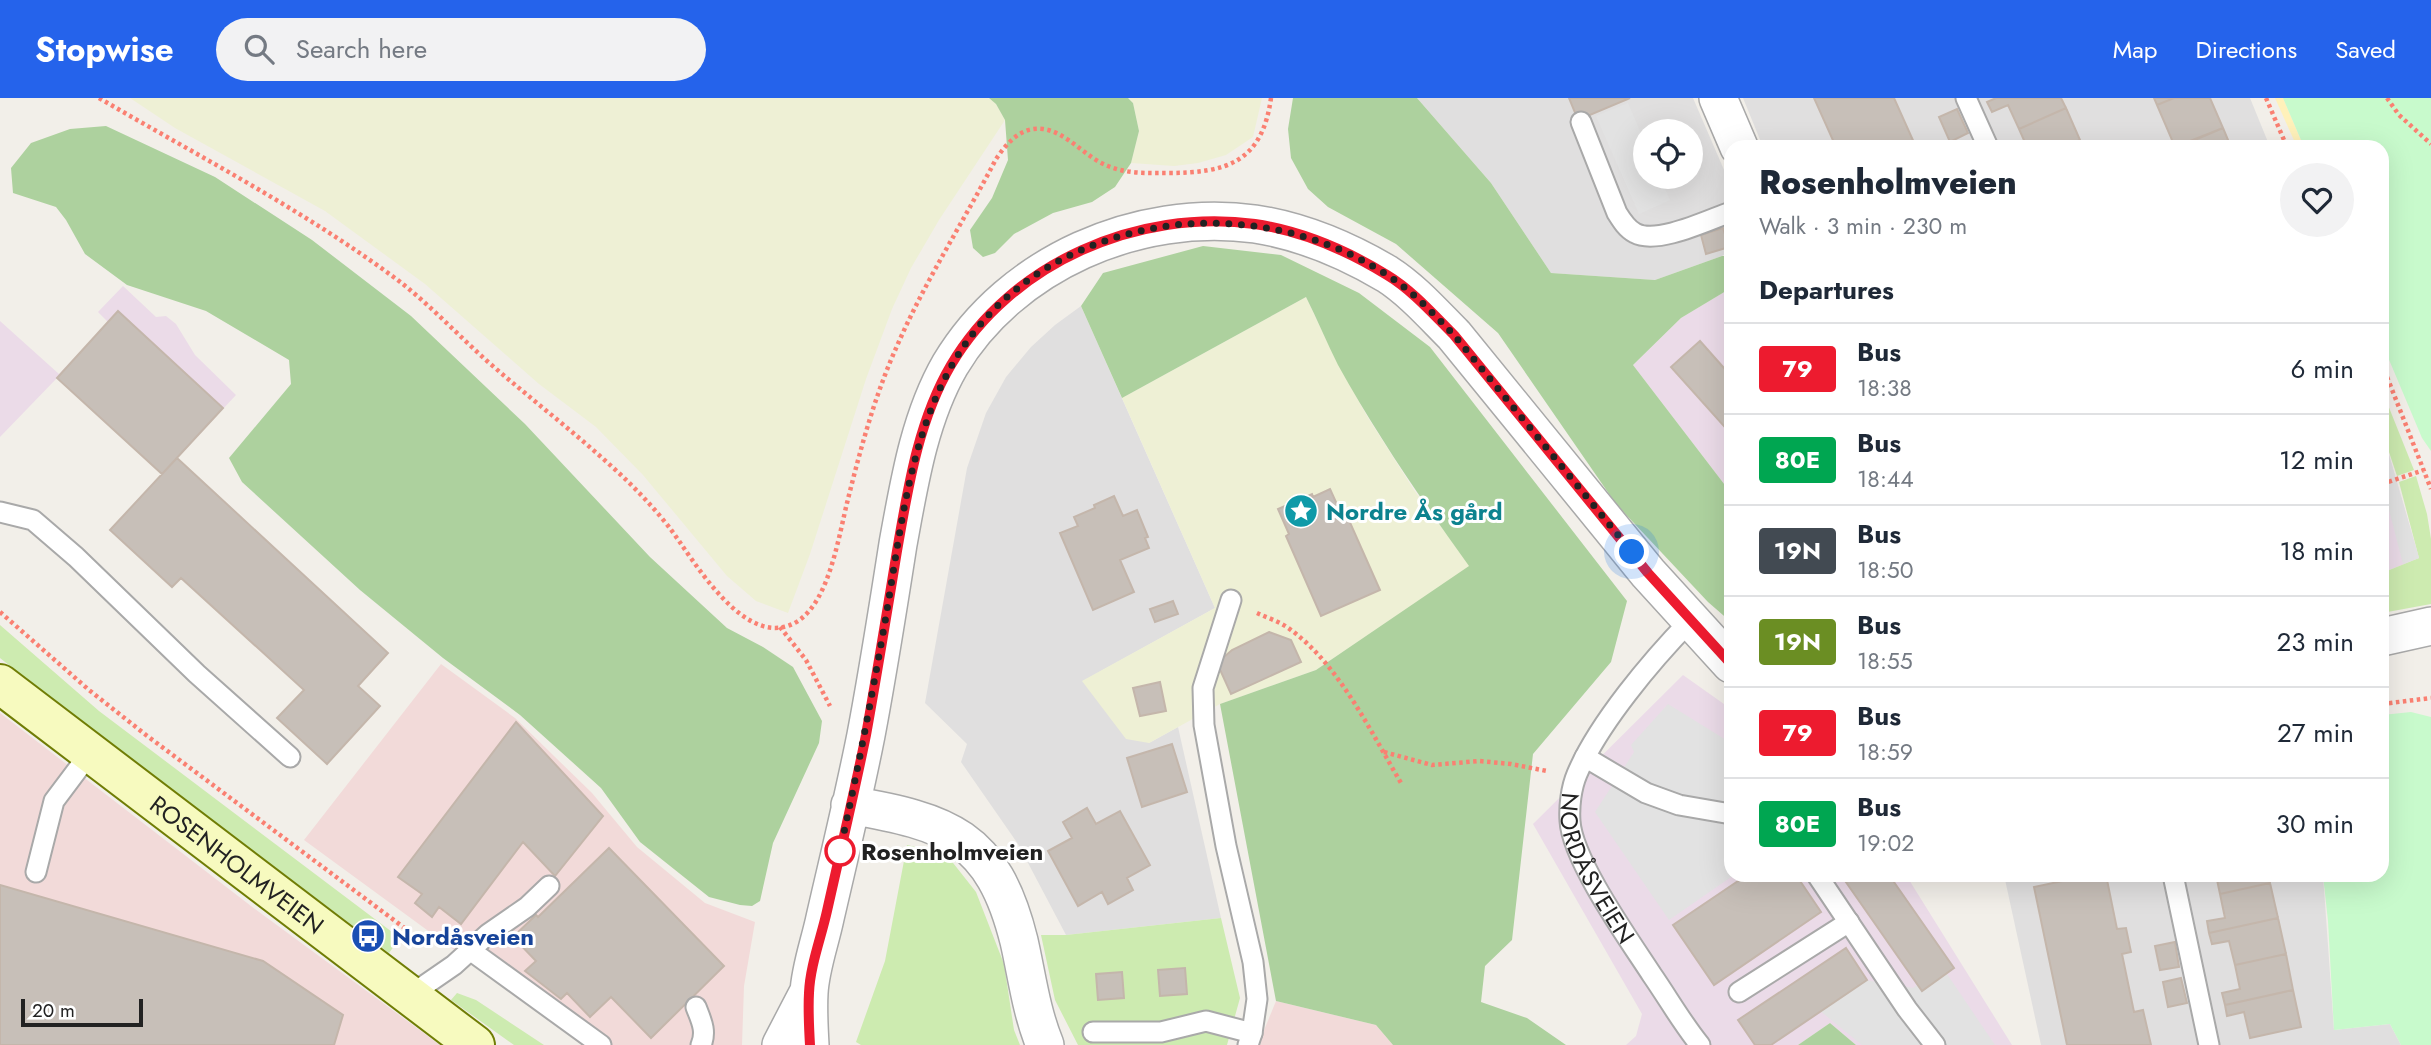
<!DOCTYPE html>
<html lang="en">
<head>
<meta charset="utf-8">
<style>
  body { margin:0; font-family:Jost,sans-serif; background:#f2f2f3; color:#1f2937; height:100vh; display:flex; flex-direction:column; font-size:26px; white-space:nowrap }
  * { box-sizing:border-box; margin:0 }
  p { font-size:23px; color:#747a83 }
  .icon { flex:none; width:38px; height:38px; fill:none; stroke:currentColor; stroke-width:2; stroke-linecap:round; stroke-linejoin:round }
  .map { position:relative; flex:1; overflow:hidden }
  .details { position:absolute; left:1724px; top:42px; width:665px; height:742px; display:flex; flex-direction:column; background:#fff; border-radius:21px; box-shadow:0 7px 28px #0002 }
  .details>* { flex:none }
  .badge { padding:0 14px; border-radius:5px; font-size:24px; line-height:46px }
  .tools { position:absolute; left:1633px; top:21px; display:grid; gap:14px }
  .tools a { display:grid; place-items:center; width:70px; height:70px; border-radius:50%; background:#fff; box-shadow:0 7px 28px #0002; font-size:35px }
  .scale { position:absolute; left:21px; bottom:18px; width:122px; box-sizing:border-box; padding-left:7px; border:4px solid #222; border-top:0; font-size:19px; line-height:24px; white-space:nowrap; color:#222; -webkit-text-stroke:5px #fff; paint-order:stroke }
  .you { position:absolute; width:35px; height:35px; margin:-18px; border:5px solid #fff; border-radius:50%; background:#1a73e8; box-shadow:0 0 0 10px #1a73e833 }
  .map>.badge { position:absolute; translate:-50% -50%; box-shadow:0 0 0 4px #fff }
  h2 { padding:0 35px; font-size:26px; line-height:63px }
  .round { display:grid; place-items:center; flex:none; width:74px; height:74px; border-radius:37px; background:#f2f2f3 }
  .head { display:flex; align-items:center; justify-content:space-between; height:119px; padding:0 35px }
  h1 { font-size:33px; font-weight:800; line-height:52px }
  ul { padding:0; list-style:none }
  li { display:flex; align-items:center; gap:21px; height:91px; padding:0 35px; border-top:2px solid #e0e1e3 }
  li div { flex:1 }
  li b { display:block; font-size:26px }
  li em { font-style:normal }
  li .badge { min-width:77px; font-weight:700; text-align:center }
  header { display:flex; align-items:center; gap:42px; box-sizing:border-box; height:98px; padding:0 35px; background:#2563eb; color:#fff }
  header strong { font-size:33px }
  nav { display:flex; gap:38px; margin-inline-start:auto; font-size:24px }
  .search { width:490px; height:63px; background:#f2f2f3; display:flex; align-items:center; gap:18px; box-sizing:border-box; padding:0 24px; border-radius:38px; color:#747a83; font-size:26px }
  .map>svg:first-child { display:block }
  .residential { fill:#e0dfdf; fill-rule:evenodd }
  .commercial { fill:#f2dad9 }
  .industrial { fill:#ebdbe8 }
  .farmland { fill:#eef0d5 }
  .grass { fill:#cdebb0 }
  .forest { fill:#add19e }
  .sand { fill:#fff1ba }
  .park { fill:#c8facc }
  .parking { fill:#e2e2e2 }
  .building { fill:#c7bfb8; stroke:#c4b6ab; stroke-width:2 }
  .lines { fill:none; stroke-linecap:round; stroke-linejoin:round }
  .lane-casing { stroke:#a9a9a9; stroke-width:23 }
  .street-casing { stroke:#a9a9a9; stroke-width:40 }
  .secondary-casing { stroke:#707d05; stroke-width:42 }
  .path { stroke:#fa8072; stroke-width:4.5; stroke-dasharray:3.5 3.5; stroke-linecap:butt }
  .lane { stroke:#fff; stroke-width:19 }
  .street { stroke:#fff; stroke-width:37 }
  .secondary { stroke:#f7fabf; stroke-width:38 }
  .line-casing { stroke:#fff; stroke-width:16 }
  .line { stroke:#ed1b2f; stroke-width:10 }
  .walk { stroke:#222; stroke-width:7; stroke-dasharray:0 12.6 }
  .stop-dot { fill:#fff; stroke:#ed1b2f; stroke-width:3.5 }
  .labels { text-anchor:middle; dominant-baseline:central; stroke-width:6; stroke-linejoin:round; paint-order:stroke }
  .culture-label { font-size:24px; font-weight:bold; fill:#0d838f; stroke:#fff; text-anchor:start }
  .stop-label { font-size:24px; font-weight:bold; fill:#222; stroke:#fff; text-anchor:start }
  .street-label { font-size:24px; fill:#222; stroke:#fff }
  .transit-label { font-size:24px; font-weight:bold; fill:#164399; stroke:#fff; text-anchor:start }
</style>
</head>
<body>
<header>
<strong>Stopwise</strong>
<div class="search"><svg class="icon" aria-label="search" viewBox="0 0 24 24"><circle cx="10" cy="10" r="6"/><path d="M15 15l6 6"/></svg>Search here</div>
<nav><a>Map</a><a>Directions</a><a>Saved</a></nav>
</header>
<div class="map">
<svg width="2431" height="947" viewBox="0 0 2431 947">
  <rect width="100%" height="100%" fill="#f2efe9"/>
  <path class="residential" d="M1417 0H1693L1731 88V152L1722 158 1655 182 1551 175 1491 85ZM1645 33H1690V79H1645Z
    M1743 0H2250L2270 49H1763Z
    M1081 208 1215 510 1083 583 1149 645 1178 629 1221 820 1066 837 1018 746 961 664 967 646 925 605 967 370 986 315 1006 279 1031 249 1055 227Z
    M2004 777H2323L2334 932 2390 926 2401 947H2041Z"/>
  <path class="commercial" d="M441 566 515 620 592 695 637 749 705 805 755 824 744 888 742 947H584L304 742Z
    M0 615 251 808 440 947H0Z
    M1276 903 1376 927 1393 947H1258Z"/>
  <path class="industrial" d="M123 188 156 219 166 218 176 226 195 257 236 297 162 376 57 280 0 339V223L59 276 108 224 98 214Z
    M1731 190V395L1633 267 1681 220Z
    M2382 333 2419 460 2382 475Z
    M1683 577 1731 611V777H1906L2012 947H1856L1830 925 1798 947H1626L1636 938 1642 916 1533 726Z"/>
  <path class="farmland" d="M130 0H989L996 6 1005 22 939 122 911 170 892 211 866 281 810 456 788 515 756 503 727 478 643 377 596 329 539 286 425 186 325 113 175 30Z
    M1128 0H1262L1253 39 1226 57 1198 65 1174 68 1131 65 1139 33 1133 5Z
    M1306 199 1337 264 1367 318 1414 392 1470 468 1316 572 1220 606 1149 645 1126 641 1082 583 1215 510 1122 300Z"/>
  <path class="grass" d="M2382 292 2414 372 2397 378 2382 333Z
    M2416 378 2427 416 2431 441V506L2382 515V475L2419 460 2399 384Z
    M0 527 99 613 400 840 389 855 86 628 0 560Z
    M907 747 946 756 976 794 1004 866 1014 932 1020 947H861L856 944 885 863Z
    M1221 820 1240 900 1227 947H1078L1055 902 1041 837H1066Z
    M457 895 476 902 544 947H514L451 902Z"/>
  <path class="forest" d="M989 0H1128L1133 5 1139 33 1131 65 1115 89 1092 104 1053 115 1014 136 995 155 983 159 973 150 970 132 992 100 1008 62 1005 22 996 6Z
    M1293 0H1417L1491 85 1551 175 1655 182 1722 158H1731V190L1681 220 1633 267 1731 395V524L1708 504 1616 406 1498 235 1396 146 1328 109 1308 91 1291 60 1288 31Z
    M106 28 215 79 312 142 411 218 525 326 650 459 727 530 763 549 793 569 822 623 819 645 773 745 760 803 752 808 740 807 709 799 640 744 601 690 520 617 443 560 360 492 242 384 229 360 291 286 289 262 206 213 127 187 85 156 66 122 56 109 13 95 11 70 31 45 70 31Z
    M1203 148 1281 157 1359 195 1430 249 1627 503 1611 564 1533 656 1512 842 1485 868 1481 904 1527 920 1566 947H1393L1376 927 1276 903 1220 606 1316 572 1469 468C1422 403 1377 337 1338 267 1327 245 1317 221 1306 199L1122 300 1081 208 1103 175Z
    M1830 925 1856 947H1798Z"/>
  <path class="sand" d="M2275 0H2283L2304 49H2297Z"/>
  <path class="park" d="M2283 0H2431V353L2422 340 2382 245V49H2304Z
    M2411 614 2431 619V947H2401L2390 926 2334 932 2328 823 2323 777H2382V617Z"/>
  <path class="parking" d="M1628 5 1645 45V79H1660L1670 102 1639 116 1596 18Z
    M2382 333 2419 460 2403 466 2382 385Z
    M1668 606 1731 645V777H1734L1669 822 1595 714 1634 654 1631 647Z
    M1943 870 1995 947H1862L1819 912 1865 882 1913 890Z"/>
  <path class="building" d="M1569 0H1630L1578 22Z
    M1814 0H1894L1916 49H1836Z
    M1996 0H2061L2066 10 2019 31 2008 7 1992 14 1987 4Z
    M2154 0H2174L2157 7Z
    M2174 0H2210L2223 30 2175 49 2157 7Z
    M2066 10 2080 42 2064 49H2027L2019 31Z
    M1957 11 1968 35 1950 44 1939 19Z
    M2223 30 2231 49H2178Z
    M2080 42 2083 49H2064Z
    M1723 130 1729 149 1706 156 1701 137Z
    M118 213 223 310 162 376 57 280Z
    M1700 243 1731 278V336L1671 269Z
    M177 360 388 555 358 588 380 608 327 666 277 620 304 592 181 480 172 489 110 432Z
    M1330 391 1340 413 1344 411 1380 492 1321 518 1286 438 1289 436 1278 411 1312 396 1313 399Z
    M1114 398 1123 418 1137 412 1148 439 1145 440 1149 450 1120 462 1134 494 1093 512 1060 435 1078 428 1074 419 1095 410 1094 407Z
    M1173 503 1178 516 1155 524 1150 511Z
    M1269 534 1291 542 1301 564 1231 596 1217 565 1232 552Z
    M1160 584 1166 613 1140 618 1133 590Z
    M516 624 603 718 555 778 523 744 461 826 439 809 432 819 415 805 422 796 398 779Z
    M1172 646 1187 694 1142 709 1127 660Z
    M1087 710 1096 726 1120 713 1150 767 1127 780 1133 792 1108 806 1102 794 1078 808 1048 753 1072 740 1063 724Z
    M609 750 724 868 651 940 611 899 590 919 567 895 561 901 525 873 536 863 513 839 536 817 538 819Z
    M1747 777H1796L1821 814 1714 887 1673 827Z
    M1841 777H1889L1954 870 1922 893Z
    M2091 777H2106L2117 831 2126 830 2131 854 2122 856 2134 914 2143 912 2151 947H2067L2034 789Z
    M2216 777H2268L2270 785 2220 796Z
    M2270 785 2278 820 2209 835 2207 823 2225 820 2220 796Z
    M0 787 263 863 343 917 334 947H0Z
    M2278 820 2286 856 2235 867 2229 843 2212 846 2209 835Z
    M2175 844 2179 869 2160 872 2155 848Z
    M1846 850 1867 882 1771 947H1755L1738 922Z
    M2286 856 2293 892 2225 907 2222 895 2240 891 2235 867Z
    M1185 870 1187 896 1160 898 1158 872Z
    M1122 874 1124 900 1098 902 1096 876Z
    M2181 880 2187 905 2168 909 2163 884Z
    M2293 892 2301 929 2250 940 2244 914 2227 918 2225 907Z"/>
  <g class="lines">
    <g class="lane-casing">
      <g id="lane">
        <path d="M1966 0 1988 49"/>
        <path d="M1581 24 1617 115C1622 123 1627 131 1635 135 1657 147 1708 122 1731 114"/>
        <path d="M0 414 33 422 76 459 197 576 290 659"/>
        <path d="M1231 502 1203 590 1204 627 1226 748 1253 864 1257 901 1252 935 1248 947"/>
        <path id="s1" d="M1690 523C1652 562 1598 626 1577 676 1571 690 1569 709 1570 723 1572 762 1630 843 1652 877 1668 900 1682 925 1700 947"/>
        <path d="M1585 659 1646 695 1679 707 1731 716"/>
        <path d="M36 774 54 703 90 655"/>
        <path d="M1817 777 1907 911 1935 947"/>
        <path d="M2173 777 2209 947"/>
        <path d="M470 852 601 947"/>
        <path d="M1739 894 1849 824"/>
        <path d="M409 898 454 867 488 836 527 809 549 788"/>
        <path d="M696 909C701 922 707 933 701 947"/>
        <path d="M1093 934H1161L1206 923 1252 935"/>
      </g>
    </g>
    <g class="street-casing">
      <path id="street" d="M1718 0 1739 49
        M2382 539 2431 528
        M850 707C947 724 993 738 1019 843 1027 878 1031 913 1045 947
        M781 947 807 897
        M810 947C809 930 808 912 809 895 810 871 820 844 825 820 839 759 854 698 866 637 878 574 888 510 898 446 909 386 919 321 950 267 1011 165 1138 110 1255 126 1301 133 1348 153 1387 176 1412 192 1433 216 1454 237L1648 475 1731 566"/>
    </g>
    <g class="secondary-casing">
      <g id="secondary">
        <path id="s2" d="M0 586 475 947"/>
      </g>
    </g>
    <path class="path" d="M99 0C200 59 305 113 399 183 430 207 458 237 487 263 532 302 578 337 621 377 638 393 654 410 669 429 694 462 746 556 798 523 830 502 839 436 848 401 861 349 875 297 897 248 925 183 964 123 996 61 1007 45 1021 28 1043 31 1067 34 1086 60 1108 68 1127 76 1147 75 1167 75 1226 75 1262 65 1271 0
      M2266 0 2287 49
      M2387 0 2399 17 2431 46
      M2382 266 2431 391
      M2382 386 2424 372
      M0 514 89 592 146 637 430 849
      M1257 515C1268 520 1281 524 1291 532 1339 567 1371 634 1401 685
      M780 529 806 562 830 608
      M2382 606 2431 600
      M1384 654 1432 667 1479 663 1511 666 1547 673"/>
    <use href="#lane" class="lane"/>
    <use href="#street" class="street"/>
    <use href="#secondary" class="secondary"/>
  </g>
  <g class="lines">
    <g class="line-casing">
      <path id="line" d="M810 947C809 930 808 912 809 895 810 868 821 840 827 813 840 755 854 696 866 637 877 576 887 514 897 453 908 390 918 323 951 267 1011 165 1138 110 1255 126 1301 133 1348 153 1387 177 1412 192 1433 216 1454 237L1648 475 1731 566"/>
    </g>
    <use href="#line" class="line"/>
    <path class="walk" d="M840 753 838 761C856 682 871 603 885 524 908 390 916 255 1040 174 1082 147 1135 130 1185 126 1257 121 1328 138 1389 178 1413 194 1434 216 1454 237L1632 454"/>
  </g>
  <defs>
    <g id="sight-disc" transform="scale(1.75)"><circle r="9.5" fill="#0f9aa8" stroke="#fff"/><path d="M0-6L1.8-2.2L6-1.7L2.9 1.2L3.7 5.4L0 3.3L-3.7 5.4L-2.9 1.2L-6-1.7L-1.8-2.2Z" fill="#fff"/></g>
    <g id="bus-disc" transform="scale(1.75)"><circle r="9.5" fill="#1a4fb4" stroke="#fff"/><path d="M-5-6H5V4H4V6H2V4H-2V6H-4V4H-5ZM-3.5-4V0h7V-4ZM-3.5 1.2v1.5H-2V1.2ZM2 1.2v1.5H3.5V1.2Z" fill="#fff"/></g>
  </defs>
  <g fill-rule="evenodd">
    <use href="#sight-disc" x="1301" y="413"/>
    <use href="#bus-disc" x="368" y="838"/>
  </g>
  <circle class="stop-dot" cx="840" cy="753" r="14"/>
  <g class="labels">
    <g class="culture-label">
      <text x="1326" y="413">Nordre Ås gård</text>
    </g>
    <g class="stop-label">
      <text x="861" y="753">Rosenholmveien</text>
    </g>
    <g class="street-label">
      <text stroke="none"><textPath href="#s2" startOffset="298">ROSENHOLMVEIEN</textPath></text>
      <text stroke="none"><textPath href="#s1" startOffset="292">NORDÅSVEIEN</textPath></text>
    </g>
    <g class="transit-label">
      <text x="392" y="838">Nordåsveien</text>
    </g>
  </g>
</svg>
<div class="tools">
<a><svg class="icon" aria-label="locate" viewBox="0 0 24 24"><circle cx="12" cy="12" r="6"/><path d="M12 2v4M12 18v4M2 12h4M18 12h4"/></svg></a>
</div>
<div class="scale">20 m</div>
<div class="you" style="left:1632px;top:454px"></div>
<section class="details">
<div class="head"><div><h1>Rosenholmveien</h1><p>Walk · 3 min · 230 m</p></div><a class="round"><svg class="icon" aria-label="heart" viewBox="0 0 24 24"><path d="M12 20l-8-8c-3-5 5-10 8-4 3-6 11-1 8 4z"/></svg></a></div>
<h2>Departures</h2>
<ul>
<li><span class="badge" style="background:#ed1b2f;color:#fff">79</span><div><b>Bus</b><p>18:38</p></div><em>6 min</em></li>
<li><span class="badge" style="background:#00a651;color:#fff">80E</span><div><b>Bus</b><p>18:44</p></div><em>12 min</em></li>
<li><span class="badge" style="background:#424a52;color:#fff">19N</span><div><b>Bus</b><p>18:50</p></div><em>18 min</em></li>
<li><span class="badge" style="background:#6b8e23;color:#fff">19N</span><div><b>Bus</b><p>18:55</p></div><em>23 min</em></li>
<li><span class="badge" style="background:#ed1b2f;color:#fff">79</span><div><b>Bus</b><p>18:59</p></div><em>27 min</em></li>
<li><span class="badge" style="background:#00a651;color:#fff">80E</span><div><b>Bus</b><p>19:02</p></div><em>30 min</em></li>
</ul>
</section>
</div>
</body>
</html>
